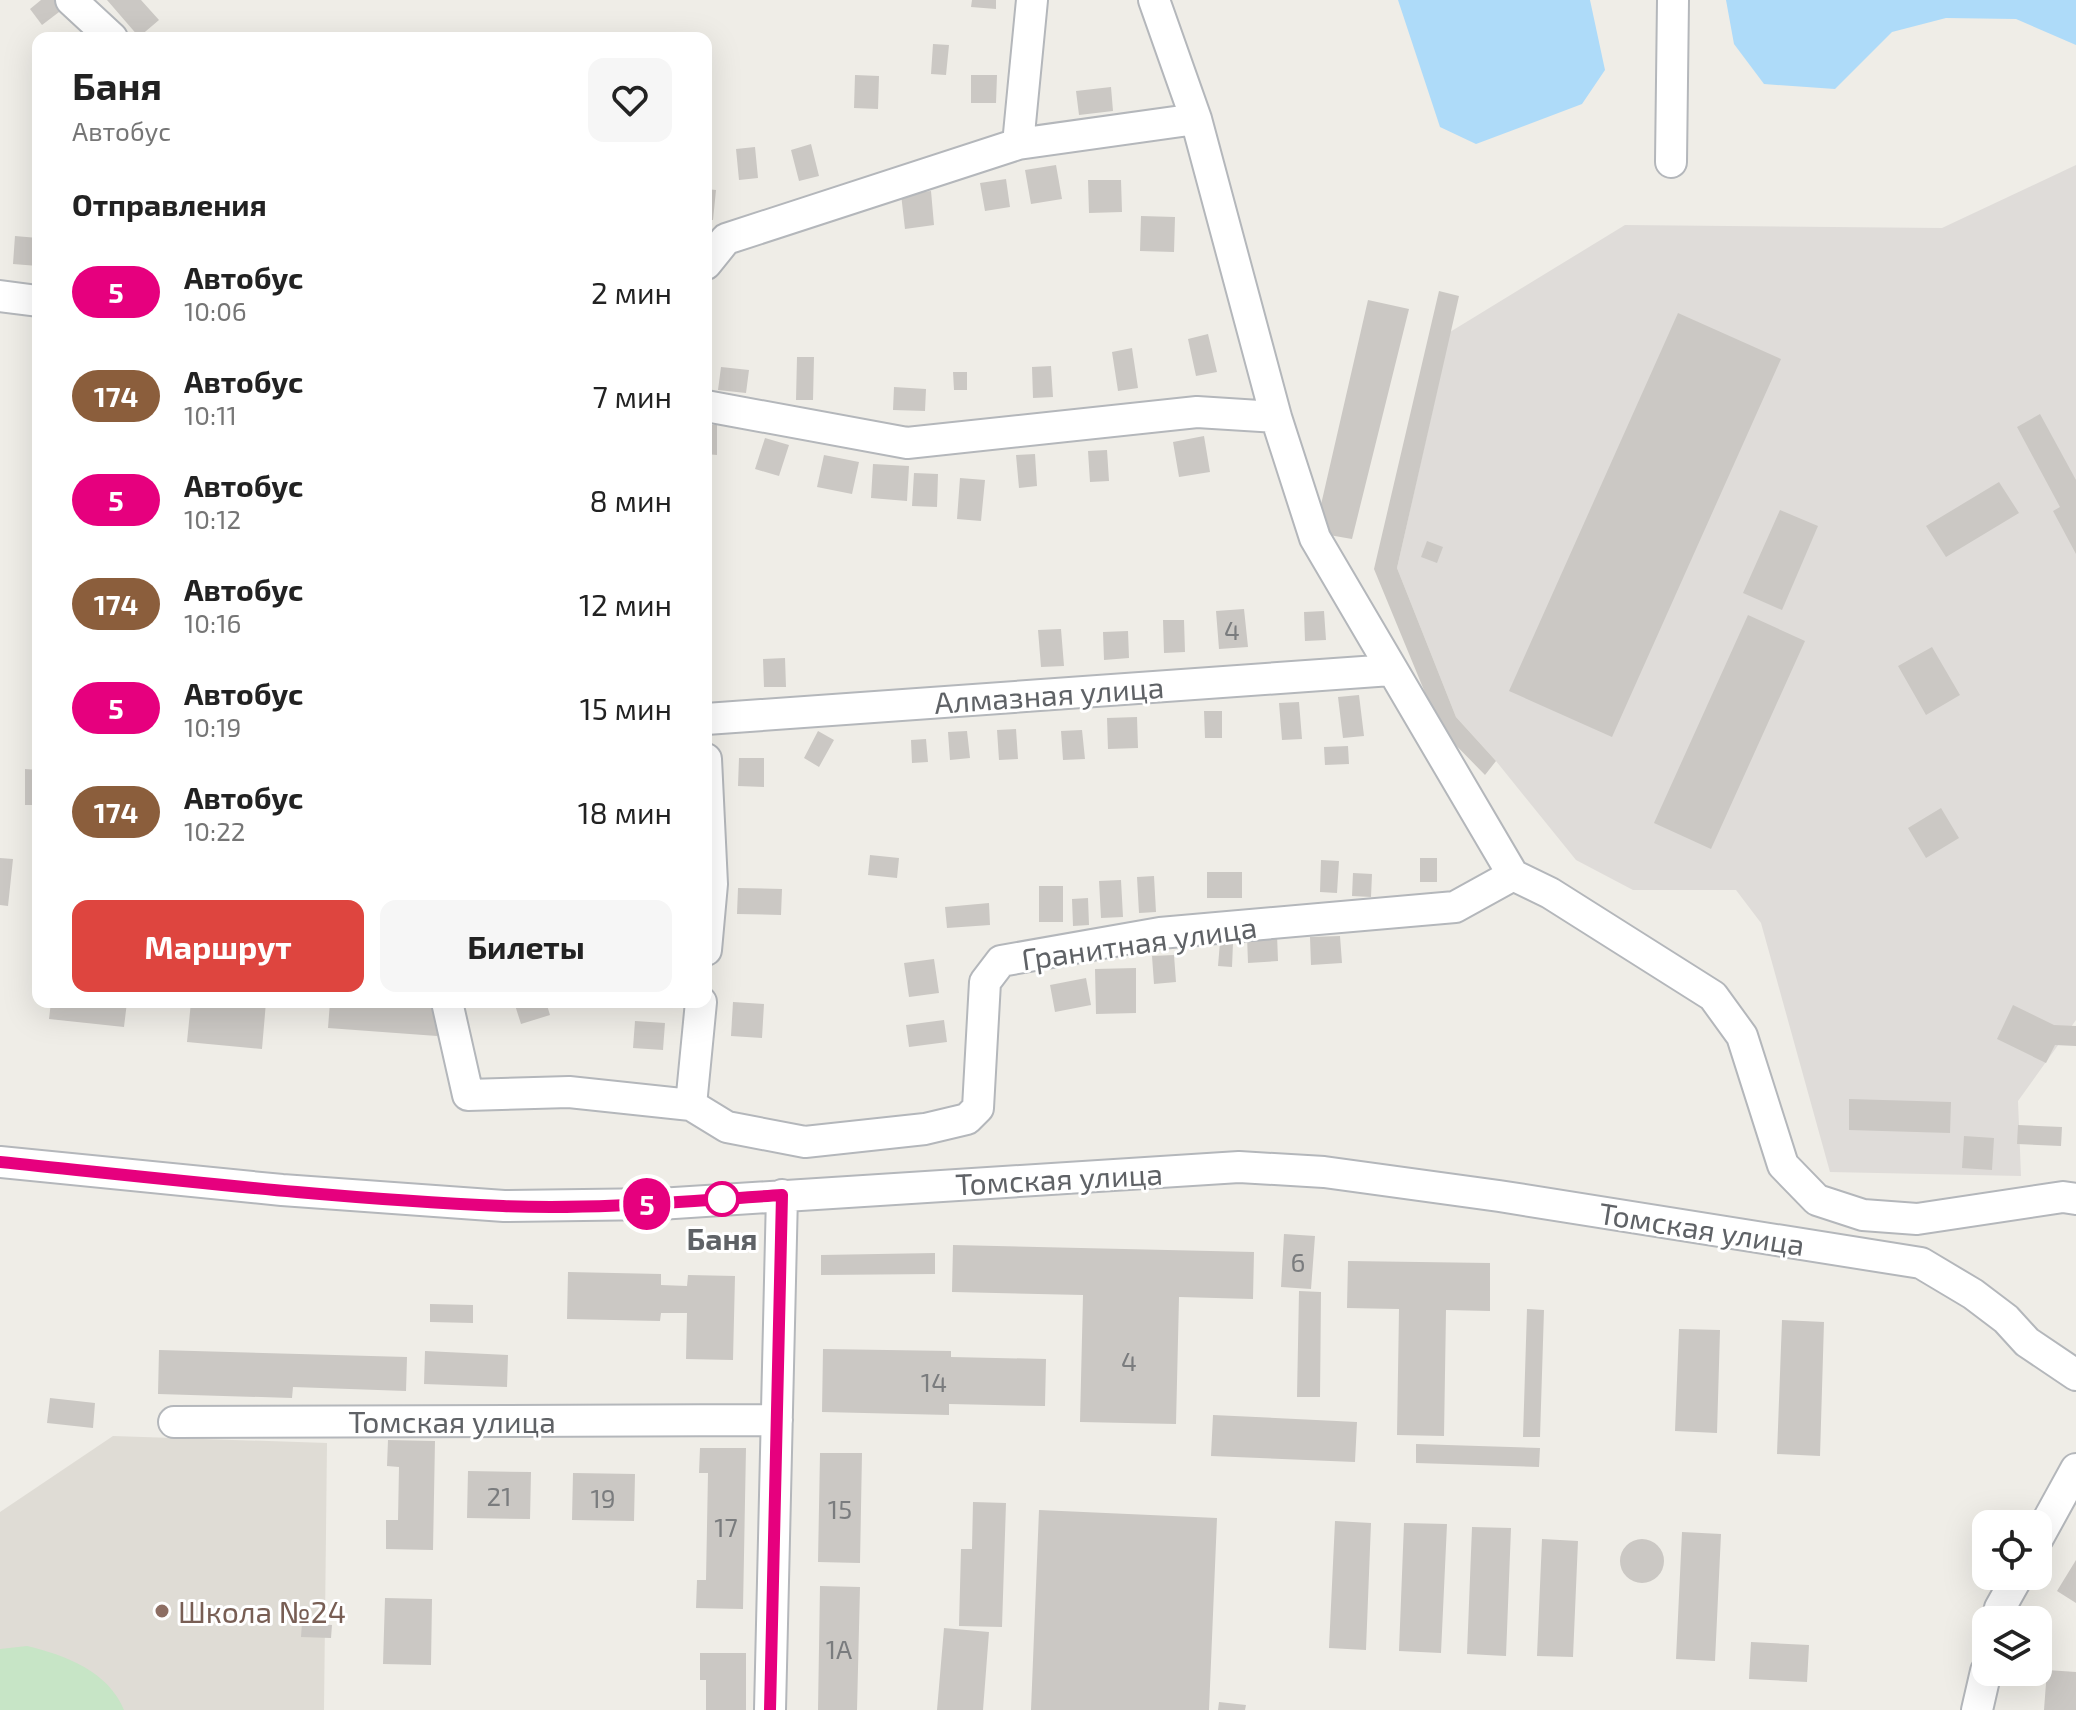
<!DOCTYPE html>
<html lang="ru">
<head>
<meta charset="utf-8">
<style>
  body { margin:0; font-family:"Exo 2",sans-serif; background:#f6f6f6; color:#222; height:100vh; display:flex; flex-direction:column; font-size:30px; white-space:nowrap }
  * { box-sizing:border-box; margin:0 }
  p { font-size:26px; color:#767676 }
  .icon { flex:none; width:44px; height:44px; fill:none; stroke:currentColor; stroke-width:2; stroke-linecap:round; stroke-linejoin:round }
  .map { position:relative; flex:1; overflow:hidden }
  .drawer { position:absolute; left:32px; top:32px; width:680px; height:976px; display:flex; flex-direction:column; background:#fff; border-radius:16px; box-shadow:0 8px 32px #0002 }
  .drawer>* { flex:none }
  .badge { padding:0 16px; border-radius:26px; font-size:28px; line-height:52px }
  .controls { position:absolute; left:1972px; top:1510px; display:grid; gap:16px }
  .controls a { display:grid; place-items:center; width:80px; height:80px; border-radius:16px; background:#fff; box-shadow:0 8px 32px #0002; font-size:40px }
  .map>.badge { position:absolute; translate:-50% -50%; box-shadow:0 0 0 4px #fff }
  h2 { padding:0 40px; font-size:30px; line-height:72px }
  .round { display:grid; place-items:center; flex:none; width:84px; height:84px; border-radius:16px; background:#f6f6f6 }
  .head { display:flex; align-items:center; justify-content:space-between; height:136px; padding:0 40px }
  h1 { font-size:38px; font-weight:700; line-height:60px }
  .button { display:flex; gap:16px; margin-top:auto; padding:16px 40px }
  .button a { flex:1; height:92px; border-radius:16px; background:#de453f; color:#fff; font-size:32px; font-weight:700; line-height:92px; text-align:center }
  .button a+a { background:#f6f6f6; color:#222 }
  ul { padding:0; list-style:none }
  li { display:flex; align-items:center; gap:24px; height:104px; padding:0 40px }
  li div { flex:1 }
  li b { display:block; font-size:30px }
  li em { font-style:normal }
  li .badge { min-width:88px; font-weight:700; text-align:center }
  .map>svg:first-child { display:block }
  .industrial { fill:#dfdcd9 }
  .education { fill:#dfdcd5 }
  .green { fill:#c7e5c6 }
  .water { fill:#aedbf9 }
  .building { fill:#cbc8c4 }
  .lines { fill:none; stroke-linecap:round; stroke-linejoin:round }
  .minor-casing { stroke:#b4b7bb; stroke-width:34 }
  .minor { stroke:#fff; stroke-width:30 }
  .line-casing { stroke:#fff; stroke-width:18 }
  .line { stroke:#e6007e; stroke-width:12 }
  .stop-dot { fill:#fff; stroke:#e6007e; stroke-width:4 }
  .education-dot { fill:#8d6e63; stroke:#fff; stroke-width:3 }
  .labels { text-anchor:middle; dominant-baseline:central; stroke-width:6; stroke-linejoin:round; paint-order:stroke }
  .number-label { font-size:26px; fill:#7a7c7e }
  .street-label { font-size:30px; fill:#5f6266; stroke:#fff }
  .stop-label { font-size:30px; font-weight:bold; fill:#5f6266; stroke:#fff }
  .education-label { font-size:30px; fill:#785e54; stroke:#fff; text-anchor:start }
</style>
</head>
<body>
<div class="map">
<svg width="2076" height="1710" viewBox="0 0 2076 1710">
  <rect width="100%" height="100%" fill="#efede7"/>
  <path class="industrial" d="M2076 165V1020L2018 1101 2021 1176 1830 1172 1761 923 1736 890H1633L1576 860 1496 761 1456 717 1397 568 1450 332 1625 225 1942 228Z"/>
  <path class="education" d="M113 1436 327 1443 324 1710H0V1512Z"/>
  <path class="green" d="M27 1646C65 1655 108 1671 124 1710H0V1649Z"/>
  <path class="water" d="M1398 0H1590L1605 70 1582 104 1476 144 1440 127Z
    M1726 0H2076V45L2016 19 1946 18 1892 32 1835 89 1764 84 1734 44Z"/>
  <path class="building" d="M41 0H56L63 9 42 25 30 9Z
    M107 0H141L159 20 139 37Z
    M972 0H996V9L971 7Z
    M933 44 949 45 946 75 931 74Z
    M855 75 879 76 878 109 854 108Z
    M971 75H997L996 103H971Z
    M1111 87 1113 111 1079 115 1076 91Z
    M811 144 819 176 799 181 791 150Z
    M755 147 758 178 739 180 736 149Z
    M1056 165 1062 199 1031 204 1025 170Z
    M1006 179 1010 207 985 211 980 183Z
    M1088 180H1121L1122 212 1089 213Z
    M706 189 716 190 713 220H706Z
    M931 191 934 225 905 229 901 194Z
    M1141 216 1175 217 1174 252 1140 251Z
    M15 236 38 238V266L13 264Z
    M1439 291 1459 296 1397 568 1456 717 1496 761 1485 775 1440 729 1374 569Z
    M1368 300 1409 309 1352 539 1329 535 1320 509Z
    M1678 313 1781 359 1612 737 1509 691Z
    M1208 334 1217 372 1196 376 1188 339Z
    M1132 348 1138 388 1118 391 1112 352Z
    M797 357H814L813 400H796Z
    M1051 366 1053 397 1033 398 1032 367Z
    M721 367 749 370 746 393 718 390Z
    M953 372H967V390H954Z
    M894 387 926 389 925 411 893 410Z
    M2040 414 2076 480V554L2053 511 2060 507 2017 427Z
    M706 425H717V455L706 454Z
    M1204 436 1210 472 1179 477 1173 442Z
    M765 438 789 445 779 476 755 469Z
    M1107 450 1109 481 1090 482 1088 451Z
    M1035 454 1037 486 1019 488 1016 455Z
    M824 455 859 462 852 494 817 487Z
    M873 464 909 466 907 501 871 498Z
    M914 473 938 474 937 507 912 506Z
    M960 478 985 480 981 521 957 519Z
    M1999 482 2019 513 1946 557 1926 526Z
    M1780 510 1818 526 1782 610 1743 593Z
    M1427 541 1443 547 1437 563 1421 557Z
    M1244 609 1248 647 1219 649 1216 611Z
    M1324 611 1326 640 1305 641 1304 612Z
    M1748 615 1805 641 1711 849 1654 823Z
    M1163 620H1184L1185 652 1164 653Z
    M1061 629 1064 666 1041 667 1038 630Z
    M1128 631 1129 658 1104 660 1103 632Z
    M1932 647 1960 695 1926 715 1898 666Z
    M785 658 786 687H764L763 659Z
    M1359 695 1364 736 1343 738 1338 697Z
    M1299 702 1302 739 1282 740 1279 703Z
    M1204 711H1222V738H1205Z
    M1137 717 1138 748 1108 749 1107 718Z
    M1016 729 1018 759 999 760 997 730Z
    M1082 730 1085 759 1063 760 1061 731Z
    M818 731 834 740 819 767 804 758Z
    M967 731 970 758 950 760 948 732Z
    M926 739 928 762 912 763 911 740Z
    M1348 746 1349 764 1325 765 1324 747Z
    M739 758H764V787L738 786Z
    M25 769 38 770V805H25Z
    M1941 808 1959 838 1926 858 1908 828Z
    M870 855 899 858 897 878 868 875Z
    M0 858 13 859 8 906 0 905Z
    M1420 858H1437V882H1420Z
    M1321 860 1339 861 1337 893 1320 892Z
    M1207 872H1242V898H1207Z
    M1353 873 1372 874 1371 897 1352 896Z
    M1154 876 1156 912 1139 913 1137 877Z
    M1121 880 1123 917 1101 918 1099 881Z
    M1039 886H1063V922H1039Z
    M738 888 782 889 781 915 737 914Z
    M1088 898 1089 925 1073 926 1072 899Z
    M989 903 990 925 947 928 945 907Z
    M1277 934 1278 961 1248 963 1247 936Z
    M1340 936 1342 963 1311 965 1310 937Z
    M1220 942 1233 943 1232 967 1218 966Z
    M1174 955 1176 982 1154 984 1152 956Z
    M934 959 939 993 909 997 904 963Z
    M1136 968V1013L1096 1014 1095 969Z
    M1086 978 1091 1005 1055 1012 1050 985Z
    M51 1002H127L124 1027 49 1019Z
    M191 1002H266L262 1049 187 1042Z
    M330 1002H440L437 1036 328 1028Z
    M514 1002H546L550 1015 521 1024Z
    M733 1002 764 1004 762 1038 731 1036Z
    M2013 1005 2054 1025 2076 1026V1046L2055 1045 2046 1063 1997 1039Z
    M944 1020 947 1042 909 1047 906 1025Z
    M635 1021 665 1023 663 1050 633 1048Z
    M1849 1099 1951 1102 1950 1133 1849 1130Z
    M2018 1125 2062 1127 2061 1146 2017 1144Z
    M1964 1136 1994 1138 1992 1170 1962 1168Z
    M1284 1234 1315 1236 1311 1289 1281 1287Z
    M953 1245 1254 1252 1253 1299 1179 1297 1176 1424 1080 1422 1083 1295 952 1292Z
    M935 1253V1274L821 1275V1255Z
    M1348 1261 1490 1263V1311L1446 1310 1444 1436 1397 1435 1399 1309 1347 1308Z
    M568 1272 661 1274V1285L687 1286 688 1275 735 1276 733 1360 686 1359 687 1313H661L660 1321 567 1319Z
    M1299 1291 1321 1292 1320 1397H1297Z
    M430 1304 473 1305V1323L430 1322Z
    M1527 1309 1544 1310 1540 1437H1523Z
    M1782 1320 1824 1322 1820 1456 1777 1454Z
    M1679 1329 1720 1330 1717 1433 1675 1431Z
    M823 1349 951 1351V1357L1046 1359 1045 1406 949 1404V1415L822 1412Z
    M159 1350 407 1357 406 1391 293 1387 292 1398 158 1394Z
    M425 1351 508 1355 507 1387 424 1384Z
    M50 1398 95 1403 93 1428 47 1423Z
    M1213 1415 1357 1422 1355 1462 1211 1456Z
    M388 1440 435 1441 433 1550 386 1549V1520H398L399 1467 387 1466Z
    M1416 1444 1540 1448 1539 1467 1416 1463Z
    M700 1448H746L743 1609 696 1608 697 1580H706L708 1473H699Z
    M820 1453H862L860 1563 818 1562Z
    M468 1471 531 1472 530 1519 467 1518Z
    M573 1473 635 1474 634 1521 572 1520Z
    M973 1502 1006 1503 1002 1627 959 1626 961 1549H972Z
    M1039 1510 1217 1518 1209 1710H1031Z
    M1335 1521 1371 1523 1366 1650 1329 1648Z
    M1404 1523 1447 1524 1441 1653 1399 1651Z
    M1472 1527 1511 1528 1506 1656 1467 1654Z
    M1682 1532 1721 1534 1715 1661 1676 1659Z
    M1620 1561a22 22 0 1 1 44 0a22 22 0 1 1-44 0Z
    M1542 1539 1578 1541 1573 1657 1537 1656Z
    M2076 1560V1603L2057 1591Z
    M820 1586 860 1587 857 1710H818Z
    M385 1598 432 1599 431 1665 383 1664Z
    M302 1623 332 1625 331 1638 301 1637Z
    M944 1628 989 1632 983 1710H937Z
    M1751 1642 1809 1645 1807 1682 1749 1679Z
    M700 1653H746V1710H706V1680H700Z
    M2047 1670 2076 1672V1710H2044Z
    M1219 1702 1246 1705 1245 1710H1218Z"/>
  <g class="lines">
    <g class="minor-casing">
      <path id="minor" d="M71 0 112 38
        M1154 0 1196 119 1276 417 1315 538 1513 875 1550 893 1713 996 1742 1036 1783 1165 1817 1200 1863 1215 1917 1219 2063 1197 2076 1199
        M1018 144 1032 0
        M1671 162 1673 0
        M706 264 726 239 1018 144 1196 119
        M0 296 38 301
        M706 406 907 443 1197 412 1276 417
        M706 719 1391 670
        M706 759 712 884 706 950
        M447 1002 468 1095 569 1092 691 1105 727 1127 805 1142 925 1129 967 1119 978 1108 985 982 1001 961 1160 933 1455 907 1513 875
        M691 1105 701 1002
        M0 1162 282 1190 504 1206 659 1204 1239 1167 1324 1172 1499 1196 1921 1263 1973 1294 2006 1319 2027 1342 2076 1375
        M174 1422 777 1420
        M2038 1538 2076 1469
        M1997 1620 2000 1608 2018 1576
        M770 1710 782 1195
        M1977 1710 1986 1671"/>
    </g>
    <use href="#minor" class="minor"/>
  </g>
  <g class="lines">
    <g class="line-casing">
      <path id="line" d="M0 1162C167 1179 335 1199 503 1206 596 1210 689 1201 782 1195L770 1710"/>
    </g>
    <use href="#line" class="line"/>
  </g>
  <circle class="stop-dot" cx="722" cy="1199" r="16"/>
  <circle class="education-dot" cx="162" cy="1611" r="8"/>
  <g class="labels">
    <g class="number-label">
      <text x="1232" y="629">4</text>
      <text x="1298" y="1261">6</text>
      <text x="1129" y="1360">4</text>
      <text x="934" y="1381">14</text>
      <text x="499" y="1495">21</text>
      <text x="603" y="1497">19</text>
      <text x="840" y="1508">15</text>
      <text x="726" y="1526">17</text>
      <text x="839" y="1648">1А</text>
    </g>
    <g class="street-label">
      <text transform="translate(1049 694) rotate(-4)">Алмазная улица</text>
      <text transform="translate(1139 942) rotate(-8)">Гранитная улица</text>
      <text transform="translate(1059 1178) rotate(-3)">Томская улица</text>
      <text transform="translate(1702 1228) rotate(9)">Томская улица</text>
      <text x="452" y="1421">Томская улица</text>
    </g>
    <g class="stop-label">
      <text x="722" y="1238">Баня</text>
    </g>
    <g class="education-label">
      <text x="178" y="1611">Школа №24</text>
    </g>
  </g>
</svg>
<div class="controls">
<a><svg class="icon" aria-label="locate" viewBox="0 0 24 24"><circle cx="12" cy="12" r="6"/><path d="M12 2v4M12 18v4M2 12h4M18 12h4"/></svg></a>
<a><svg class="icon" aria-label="layers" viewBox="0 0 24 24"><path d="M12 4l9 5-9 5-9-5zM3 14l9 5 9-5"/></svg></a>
</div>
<b class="badge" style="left:647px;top:1204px;background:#e6007e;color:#fff">5</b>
<section class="drawer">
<div class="head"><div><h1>Баня</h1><p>Автобус</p></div><a class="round"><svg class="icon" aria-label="heart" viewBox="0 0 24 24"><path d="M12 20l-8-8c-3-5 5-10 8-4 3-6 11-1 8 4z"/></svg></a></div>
<h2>Отправления</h2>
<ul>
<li><span class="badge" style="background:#e6007e;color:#fff">5</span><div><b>Автобус</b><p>10:06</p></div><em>2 мин</em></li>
<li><span class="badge" style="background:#8b5e3c;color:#fff">174</span><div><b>Автобус</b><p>10:11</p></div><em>7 мин</em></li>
<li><span class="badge" style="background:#e6007e;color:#fff">5</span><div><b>Автобус</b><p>10:12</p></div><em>8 мин</em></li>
<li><span class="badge" style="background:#8b5e3c;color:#fff">174</span><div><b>Автобус</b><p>10:16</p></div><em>12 мин</em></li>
<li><span class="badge" style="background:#e6007e;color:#fff">5</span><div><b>Автобус</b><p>10:19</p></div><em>15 мин</em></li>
<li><span class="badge" style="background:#8b5e3c;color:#fff">174</span><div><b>Автобус</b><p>10:22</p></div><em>18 мин</em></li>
</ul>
<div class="button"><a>Маршрут</a><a>Билеты</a></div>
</section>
</div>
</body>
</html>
